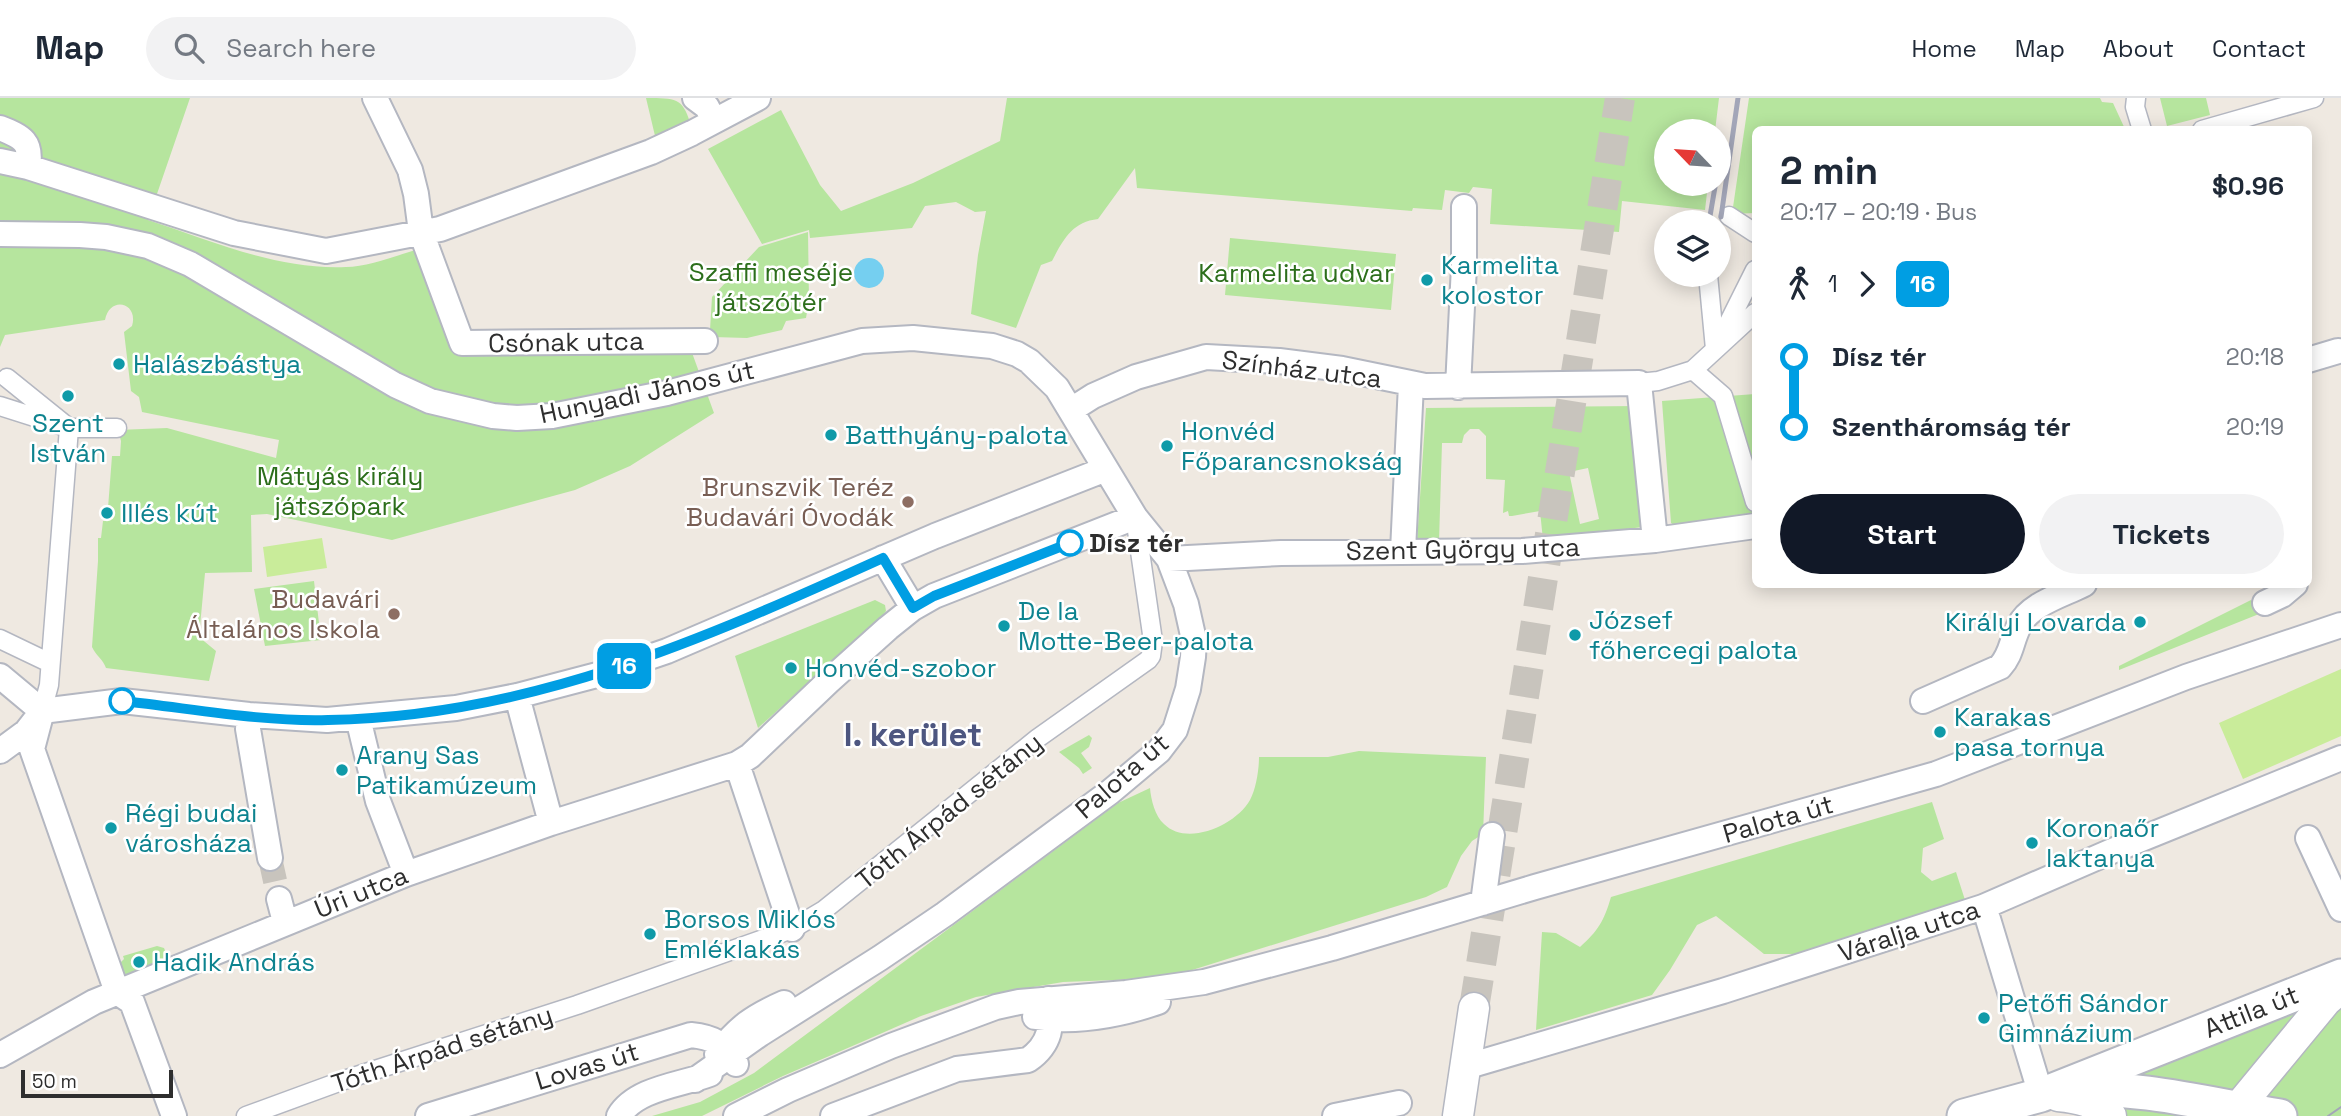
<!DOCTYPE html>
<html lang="en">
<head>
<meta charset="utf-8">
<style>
  body { margin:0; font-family:"Space Grotesk",sans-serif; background:#f2f2f3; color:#1f2937; height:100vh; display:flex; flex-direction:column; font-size:26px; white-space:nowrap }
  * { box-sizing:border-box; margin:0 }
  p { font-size:23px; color:#747a83 }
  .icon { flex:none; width:38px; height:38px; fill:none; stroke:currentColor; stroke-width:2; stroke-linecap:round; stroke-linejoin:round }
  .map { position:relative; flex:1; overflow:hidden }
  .sheet { position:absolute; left:1752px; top:28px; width:560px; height:462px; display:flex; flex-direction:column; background:#fff; border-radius:10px; box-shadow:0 4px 18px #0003 }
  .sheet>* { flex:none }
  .badge { padding:0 14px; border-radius:10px; font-size:24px; line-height:46px }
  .needle { width:46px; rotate:295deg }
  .buttons { position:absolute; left:1654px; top:21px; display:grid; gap:14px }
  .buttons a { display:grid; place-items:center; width:77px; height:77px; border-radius:50%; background:#fff; box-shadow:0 4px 18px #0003; font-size:35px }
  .scale { position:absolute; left:21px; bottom:18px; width:152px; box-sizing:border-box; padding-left:7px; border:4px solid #2e2e2e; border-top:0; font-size:19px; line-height:24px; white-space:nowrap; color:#2e2e2e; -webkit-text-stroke:5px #fff; paint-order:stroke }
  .map>.badge { position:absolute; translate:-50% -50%; box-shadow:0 0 0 4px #fff }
  .legs { display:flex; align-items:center; gap:10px; height:77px; padding:0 28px; font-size:23px }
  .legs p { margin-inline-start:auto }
  .overview { display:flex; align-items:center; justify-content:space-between; height:119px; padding:0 28px }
  h1 { font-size:38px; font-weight:800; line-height:52px }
  .primary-button { display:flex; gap:14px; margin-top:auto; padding:14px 28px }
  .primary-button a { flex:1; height:80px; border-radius:42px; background:#111827; color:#fff; font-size:28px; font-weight:800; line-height:80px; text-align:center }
  .primary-button a+a { background:#f2f2f3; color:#1f2937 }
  ul { padding:0 28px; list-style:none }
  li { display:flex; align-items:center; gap:24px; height:70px; font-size:26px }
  li i { display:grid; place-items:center; width:10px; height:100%; margin:0 9px; background:currentColor }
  li i::after { content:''; width:18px; height:18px; margin:-9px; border:5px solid; border-radius:50%; background:#fff }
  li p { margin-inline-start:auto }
  li:first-child i { background:linear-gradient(#0000 50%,currentColor 0) }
  li:last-child i { background:linear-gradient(currentColor 50%,#0000 0) }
  header { display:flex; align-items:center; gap:42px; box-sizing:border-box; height:98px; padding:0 35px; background:#fff; border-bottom:2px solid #e0e1e3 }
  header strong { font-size:33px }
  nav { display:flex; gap:38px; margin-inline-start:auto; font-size:24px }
  .search { width:490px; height:63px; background:#f2f2f3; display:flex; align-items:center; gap:18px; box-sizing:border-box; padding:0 24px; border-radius:38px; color:#747a83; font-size:26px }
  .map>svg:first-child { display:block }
  .green { fill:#b6e59e; fill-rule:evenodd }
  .pitch { fill:#c9ec9a }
  .water { fill:#75cff0 }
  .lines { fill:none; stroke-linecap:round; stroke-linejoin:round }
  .minor-tunnel { stroke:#c8c4bd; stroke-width:24; stroke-dasharray:24 12; stroke-linecap:butt }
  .tertiary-tunnel { stroke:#c8c4bd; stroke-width:30; stroke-dasharray:30 15; stroke-linecap:butt }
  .pedestrian-casing { stroke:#b4b7c1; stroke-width:21 }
  .minor-casing { stroke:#b4b7c1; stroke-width:28 }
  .tertiary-casing { stroke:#b4b7c1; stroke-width:33 }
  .secondary-casing { stroke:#b4b7c1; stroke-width:37 }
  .pedestrian { stroke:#fff; stroke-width:18 }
  .minor { stroke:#fff; stroke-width:24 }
  .tertiary { stroke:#fff; stroke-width:30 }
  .secondary { stroke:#fff; stroke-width:33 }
  .tram { stroke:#a3a6b8; stroke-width:2 }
  .rail { stroke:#a3a6b8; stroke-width:5 }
  .line-1-casing { stroke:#fff; stroke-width:16 }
  .line-1 { stroke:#009ee3; stroke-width:10 }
  .culture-dot { fill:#0f9aa8; stroke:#fff; stroke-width:2.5 }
  .education-dot { fill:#8d6e63; stroke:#fff; stroke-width:2.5 }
  .stop-1-dot { fill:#fff; stroke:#009ee3; stroke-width:3.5 }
  .labels { text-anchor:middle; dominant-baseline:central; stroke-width:5; stroke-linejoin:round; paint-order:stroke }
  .culture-label { font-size:26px; fill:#0d838f; stroke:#fff; text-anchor:start }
  .park-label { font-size:26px; fill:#2c6e1b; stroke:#fff }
  .street-label { font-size:26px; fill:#2e2e2e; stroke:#fff }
  .education-label { font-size:26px; fill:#785e54; stroke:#fff; text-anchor:end }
  .stop-label { font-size:26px; font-weight:bold; fill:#2e2e2e; stroke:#fff; text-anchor:start }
  .district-label { font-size:33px; font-weight:bold; fill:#4d5680; stroke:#fff }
</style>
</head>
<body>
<header>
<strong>Map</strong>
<div class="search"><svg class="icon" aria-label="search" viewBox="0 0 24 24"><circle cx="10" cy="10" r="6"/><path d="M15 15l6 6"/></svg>Search here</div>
<nav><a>Home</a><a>Map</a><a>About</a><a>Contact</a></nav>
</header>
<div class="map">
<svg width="2341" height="1018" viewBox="0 0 2341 1018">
  <rect width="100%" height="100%" fill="#efe9e1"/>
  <path class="green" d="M0 0H190L148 122C212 143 277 172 346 169 368 169 398 157 419 151L455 248 691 252 714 315 630 368 575 392 392 442 267 416 251 417 252 474 205 475 199 539 216 553 209 583 106 570C103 561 96 558 92 549L98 463V440H101L103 423H107L112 358H120L121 343 118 332 167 330 276 360 279 342 142 314 139 299 131 293 124 234 132 228C139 205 110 197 105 222L5 237 0 249Z
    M646 0C676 0 682 0 690 24L656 42Z
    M1007 0H1719L1715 33H1666V86H1708L1705 112 1622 103 1619 134 1490 126 1492 91 1473 89 1469 95 1445 92 1442 112 1413 110 1412 113 1137 90 1135 70 1098 121C1072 124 1063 142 1052 163L1041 167 1016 230 971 216 978 157 986 113 975 114 956 104 925 108 912 130 810 140 809 132 762 146 708 51 781 12 820 87 841 113 913 85 1000 43Z
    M1749 0H2100L2102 4 2113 5 2125 31 1755 32V115L1732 116Z
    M2160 0H2206L2210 17 2167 28Z
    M808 134 809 203 806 220 786 223 782 232 747 240 713 239 710 232 712 199 759 149Z
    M1230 140 1396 156 1391 212 1225 197Z
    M1755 296V415L1682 432 1671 425 1662 303Z
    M1639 308 1650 428 1543 442 1540 413 1512 418H1509L1508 413 1503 415 1505 382 1486 381V338L1479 331H1470L1464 337 1462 345H1442L1439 444H1417L1426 310ZM1588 370 1599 421 1580 426 1569 374Z
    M314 483 321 542 265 548 254 491Z
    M875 502 885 507 886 513 883 517 758 630 735 558Z
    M2251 502 2259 516 2119 572V568Z
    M1089 637 1092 640 1089 649 1081 655 1092 670 1083 676 1079 670 1059 654Z
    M1359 653 1486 659 1483 736 1472 743 1461 758 1447 789 1426 799 1189 873 1142 881 1063 884 976 899 921 918 864 943 783 978 702 1018H652L700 1004 754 975 1118 705 1150 690C1151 702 1155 718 1164 726 1187 749 1236 727 1250 702 1256 691 1259 672 1259 659H1328Z
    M1932 704 1944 741 1923 750 1921 774 1932 783 1956 774 1965 802 1800 856H1764L1716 818 1697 827 1670 872 1652 897 1536 932 1542 834 1556 835 1580 849C1598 833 1604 823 1611 799Z
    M157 848 164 850 168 860 165 867 129 878 124 876 120 865 124 861 123 858Z
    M2341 888V1018H2120L2115 978Z"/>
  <path class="pitch" d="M322 440 327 470 267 479 263 449Z
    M2341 571V638L2243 681 2219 625Z"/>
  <path class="water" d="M854 175a15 15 0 1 1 30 0a15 15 0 1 1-30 0Z"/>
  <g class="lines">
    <path class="minor-tunnel" d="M270 760 279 801"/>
    <path class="tertiary-tunnel" d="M1474 910 1620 0"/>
    <g class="pedestrian-casing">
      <path id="pedestrian" d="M2136 0 2135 9 2142 32
        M2202 32 2314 0
        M1729 118 1755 135
        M1708 177 1715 251
        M1720 242 1755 172
        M1693 272 1723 298 1755 404
        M7 280 69 330 49 587 42 613
        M1639 285 1658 283 1693 272 1755 215
        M0 308 69 330H117
        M0 541 50 565
        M246 1018 347 981 577 907 792 831 824 812 1038 640 1148 562 1151 558 1153 543 1135 419"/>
    </g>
    <g class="minor-casing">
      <path id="minor" d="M375 0 410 72 416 96 421 134 462 245 705 243
        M695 0 707 9 714 23
        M0 30C23 39 32 44 28 69
        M0 63 28 69 234 135 326 153 440 131 651 54 692 35 758 0
        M0 136 80 137 106 139 148 148 190 166 395 287 430 303 493 318 517 320 552 318 667 295 862 243 913 240 992 248 1017 256 1029 263 1057 290 1135 419 1169 461 1186 506 1194 542 1193 559 1188 591 1175 632 1159 653 1110 694 945 816 880 860 760 936 695 982
        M2308 262 2338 253
        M1458 289 1464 168V109
        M1071 312 1093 298 1136 279 1206 259 1279 263 1342 271 1425 288 1639 285 1655 442
        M1403 453 1411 286
        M883 460 913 510
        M1169 461 1281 455 1522 453 1655 442 1755 428
        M2265 505 2282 497 2295 486
        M0 578 42 613
        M517 598 551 725
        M1923 603 2000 569C2012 556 2011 543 2019 528 2029 506 2063 497 2084 486
        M42 613 122 603 249 617 327 622 456 610 517 598 597 577 667 553 935 438 1106 371
        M42 613 32 651 117 894 132 904 174 1018
        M249 617 248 631 270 760
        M358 620 378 703 406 776
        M0 653 26 634 40 616
        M737 666 792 831
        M2308 740 2341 811
        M279 801 285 824
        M1483 805 1492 737
        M1988 821 2041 997
        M1035 919C1075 925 1120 917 1158 904
        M717 956C739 929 752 919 784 905
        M0 957 94 904 406 776 551 725 737 666 750 658 829 583 888 530 913 510 934 498 1135 419
        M1465 969 1723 893 1983 809 2112 753 2341 660
        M428 1018 691 937C712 939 727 946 736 966
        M619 1018C636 990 681 987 710 976
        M736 1018 788 992 891 948 996 909 1019 904 1126 895 1204 884 1332 850 1535 789 1936 676 2186 579 2341 527
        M833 1018 957 971 1028 962C1051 946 1053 927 1048 901
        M1335 1018 1399 1005"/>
    </g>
    <g class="tertiary-casing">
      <path id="tertiary" d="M2058 998C2079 1000 2096 1004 2111 1018
        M1458 1018 1474 910
        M2231 1018 2326 903 2341 890"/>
    </g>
    <g class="secondary-casing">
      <g id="secondary">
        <path d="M2071 993C2135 986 2216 1008 2280 1018"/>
        <path id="s1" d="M1964 1018 2041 997 2341 878"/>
      </g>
    </g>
    <use href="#pedestrian" class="pedestrian"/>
    <use href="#minor" class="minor"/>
    <use href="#tertiary" class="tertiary"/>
    <use href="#secondary" class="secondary"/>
    <path class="tram" d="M2328 1018 2341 1009"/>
    <path class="rail" d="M1710 118 1715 89
      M1721 119 1738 0"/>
  </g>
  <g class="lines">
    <g class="line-1-casing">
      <path id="line-1" d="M122 603C189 610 261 624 328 622 528 619 704 541 883 460L913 510 934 498 1070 445"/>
    </g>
    <use href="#line-1" class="line-1"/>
  </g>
  <g class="culture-dot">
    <circle cx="1427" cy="182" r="7"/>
    <circle cx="119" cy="266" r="7"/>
    <circle cx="68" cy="298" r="7"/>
    <circle cx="831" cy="337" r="7"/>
    <circle cx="1167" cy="348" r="7"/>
    <circle cx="107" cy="415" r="7"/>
    <circle cx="2140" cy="524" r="7"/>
    <circle cx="1004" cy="528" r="7"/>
    <circle cx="1575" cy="537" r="7"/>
    <circle cx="791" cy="570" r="7"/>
    <circle cx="1940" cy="634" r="7"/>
    <circle cx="342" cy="672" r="7"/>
    <circle cx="111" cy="730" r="7"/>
    <circle cx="2032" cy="745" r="7"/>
    <circle cx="650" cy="836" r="7"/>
    <circle cx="139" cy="864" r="7"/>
    <circle cx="1984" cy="920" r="7"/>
  </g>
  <g class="education-dot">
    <circle cx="908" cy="404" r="7"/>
    <circle cx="394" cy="516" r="7"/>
  </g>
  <g class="stop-1-dot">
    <circle cx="1070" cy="445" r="12"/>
    <circle cx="122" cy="603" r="12"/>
  </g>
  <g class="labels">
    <g class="culture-label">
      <text x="1441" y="167">Karmelita<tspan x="1441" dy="30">kolostor</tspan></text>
      <text x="133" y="266">Halászbástya</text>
      <text x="68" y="325" text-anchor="middle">Szent<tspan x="68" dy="30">István</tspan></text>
      <text x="1181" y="333">Honvéd<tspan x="1181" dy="30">Főparancsnokság</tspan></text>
      <text x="845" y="337">Batthyány-palota</text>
      <text x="121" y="415">Illés kút</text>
      <text x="1018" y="513">De la<tspan x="1018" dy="30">Motte-Beer-palota</tspan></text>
      <text x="1589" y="522">József<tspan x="1589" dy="30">főhercegi palota</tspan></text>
      <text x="2126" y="524" text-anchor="end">Királyi Lovarda</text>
      <text x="805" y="570">Honvéd-szobor</text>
      <text x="1954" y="619">Karakas<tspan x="1954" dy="30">pasa tornya</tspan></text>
      <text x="356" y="657">Arany Sas<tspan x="356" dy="30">Patikamúzeum</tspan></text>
      <text x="125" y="715">Régi budai<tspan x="125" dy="30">városháza</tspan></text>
      <text x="2046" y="730">Koronaőr<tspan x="2046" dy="30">laktanya</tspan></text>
      <text x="664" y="821">Borsos Miklós<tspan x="664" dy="30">Emléklakás</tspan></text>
      <text x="153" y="864">Hadik András</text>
      <text x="1998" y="905">Petőfi Sándor<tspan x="1998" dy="30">Gimnázium</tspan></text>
    </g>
    <g class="park-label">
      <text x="771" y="174">Szaffi meséje<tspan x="771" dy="30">játszótér</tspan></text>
      <text x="1296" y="175">Karmelita udvar</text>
      <text x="340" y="378">Mátyás király<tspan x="340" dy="30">játszópark</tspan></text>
    </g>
    <g class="street-label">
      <text transform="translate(566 244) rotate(-1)">Csónak utca</text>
      <text transform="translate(1302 271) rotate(7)">Színház utca</text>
      <text transform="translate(647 294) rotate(-12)">Hunyadi János út</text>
      <text transform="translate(1463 451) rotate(-1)">Szent György utca</text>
      <text transform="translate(1122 678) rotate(-41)">Palota út</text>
      <text transform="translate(949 713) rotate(-39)">Tóth Árpád sétány</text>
      <text transform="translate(1778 721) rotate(-16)">Palota út</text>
      <text transform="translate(361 794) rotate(-22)">Úri utca</text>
      <text transform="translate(1909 833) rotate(-18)">Váralja utca</text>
      <text stroke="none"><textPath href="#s1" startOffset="306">Attila út</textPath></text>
      <text transform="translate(442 951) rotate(-18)">Tóth Árpád sétány</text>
      <text transform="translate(587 968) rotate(-17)">Lovas út</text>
    </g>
    <g class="education-label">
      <text x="894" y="389">Brunszvik Teréz<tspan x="894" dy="30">Budavári Óvodák</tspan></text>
      <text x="380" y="501">Budavári<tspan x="380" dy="30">Általános Iskola</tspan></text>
    </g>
    <g class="stop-label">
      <text x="1089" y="445">Dísz tér</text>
    </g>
    <g class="district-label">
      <text x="913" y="637">I. kerület</text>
    </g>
  </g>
</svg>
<div class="buttons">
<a><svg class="needle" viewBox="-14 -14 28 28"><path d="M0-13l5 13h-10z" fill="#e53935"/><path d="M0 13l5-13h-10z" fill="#747a83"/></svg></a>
<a><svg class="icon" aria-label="layers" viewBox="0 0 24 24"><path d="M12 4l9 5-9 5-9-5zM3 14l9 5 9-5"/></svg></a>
</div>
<div class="scale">50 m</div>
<b class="badge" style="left:624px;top:568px;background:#009ee3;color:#fff">16</b>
<section class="sheet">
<div class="overview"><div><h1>2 min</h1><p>20:17 – 20:19 · Bus</p></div><b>$0.96</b></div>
<div class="legs"><svg class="icon" aria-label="walk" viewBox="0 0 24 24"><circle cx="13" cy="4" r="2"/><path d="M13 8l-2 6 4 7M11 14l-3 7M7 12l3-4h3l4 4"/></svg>1<svg class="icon" aria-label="forward" viewBox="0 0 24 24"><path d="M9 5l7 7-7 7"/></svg><b class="badge" style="background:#009ee3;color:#fff">16</b></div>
<ul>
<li><i style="color:#009ee3"></i><b>Dísz tér</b><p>20:18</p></li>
<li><i style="color:#009ee3"></i><b>Szentháromság tér</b><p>20:19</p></li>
</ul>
<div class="primary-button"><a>Start</a><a>Tickets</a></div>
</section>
</div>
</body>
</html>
